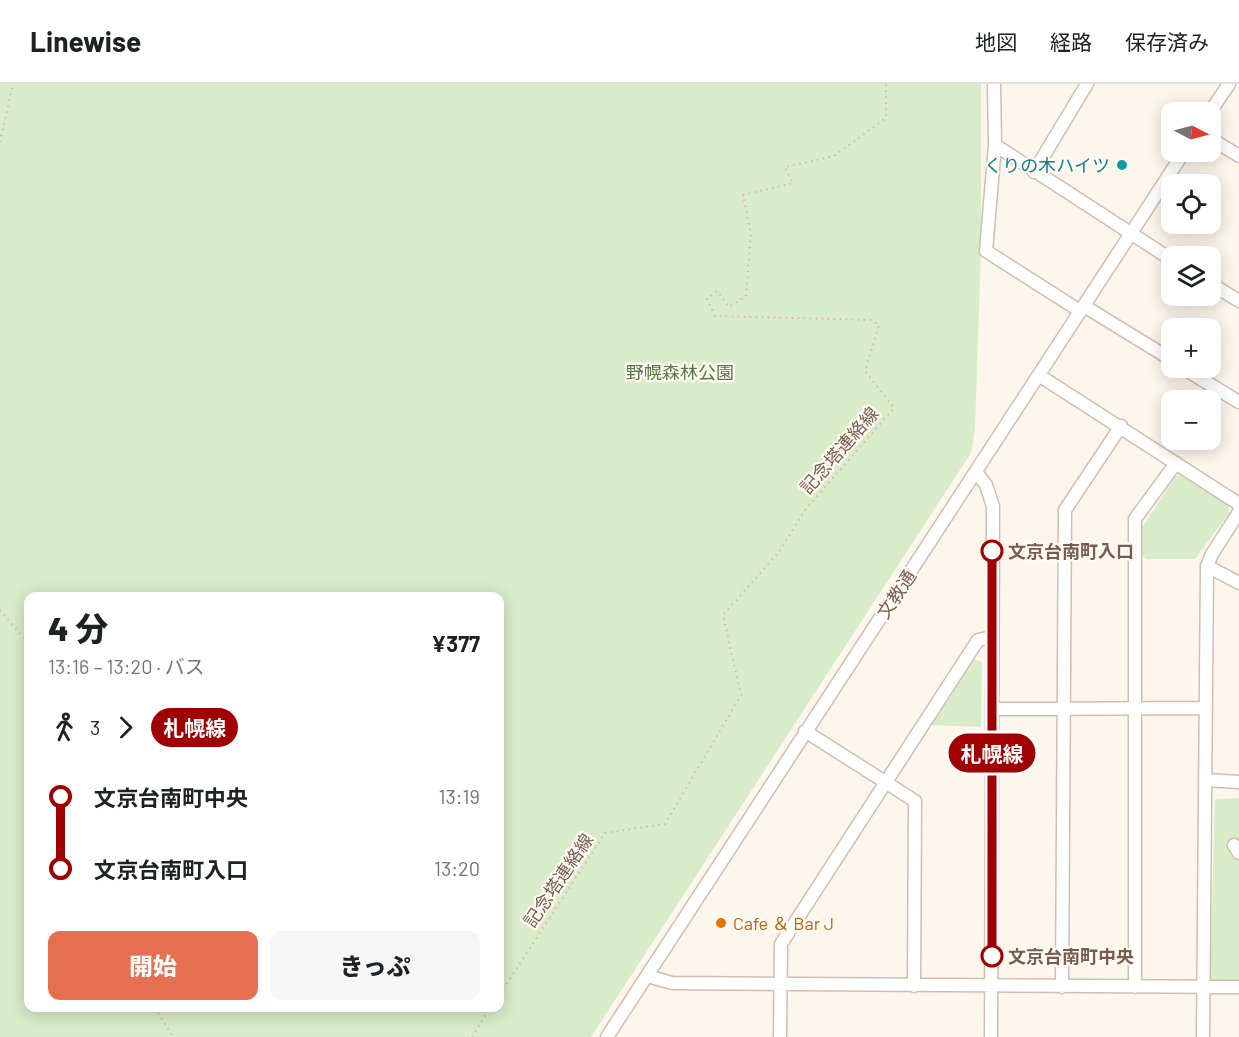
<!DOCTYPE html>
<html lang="ja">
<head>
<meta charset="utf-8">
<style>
  body { margin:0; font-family:Barlow,"Noto Sans JP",sans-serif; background:#f6f6f6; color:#202124; height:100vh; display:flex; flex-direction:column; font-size:22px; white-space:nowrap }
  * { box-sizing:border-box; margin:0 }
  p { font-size:20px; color:#757577 }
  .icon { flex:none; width:33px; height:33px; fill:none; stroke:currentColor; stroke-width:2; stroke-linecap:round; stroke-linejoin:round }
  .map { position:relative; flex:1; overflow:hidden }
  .side { position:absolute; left:24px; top:508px; width:480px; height:420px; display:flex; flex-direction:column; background:#fff; border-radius:12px; box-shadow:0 3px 15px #0003 }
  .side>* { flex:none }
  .badge { padding:0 12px; border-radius:20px; font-size:21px; line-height:39px }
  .needle { width:39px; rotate:96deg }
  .fabs { position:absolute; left:1161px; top:18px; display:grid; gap:12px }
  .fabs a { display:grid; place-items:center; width:60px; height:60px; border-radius:12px; background:#fff; box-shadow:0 3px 15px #0003; font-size:30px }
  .map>.badge { position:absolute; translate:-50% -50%; box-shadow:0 0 0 3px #fff }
  .legs { display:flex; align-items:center; gap:9px; height:66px; padding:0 24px; font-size:20px }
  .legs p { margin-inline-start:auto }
  .summary { display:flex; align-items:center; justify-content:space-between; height:102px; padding:0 24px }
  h1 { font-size:33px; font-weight:800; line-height:45px }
  .action { display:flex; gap:12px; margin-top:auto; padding:12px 24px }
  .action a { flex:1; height:69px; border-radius:12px; background:#e76f51; color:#fff; font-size:24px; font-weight:800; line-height:69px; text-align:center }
  .action a+a { background:#f6f6f6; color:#202124 }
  ul { padding:0 24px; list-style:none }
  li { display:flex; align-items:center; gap:21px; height:72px; font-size:22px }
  li i { display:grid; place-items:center; width:9px; height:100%; margin:0 8px; background:currentColor }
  li i::after { content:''; width:15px; height:15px; margin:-8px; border:4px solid; border-radius:50%; background:#fff }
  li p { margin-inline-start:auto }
  li:first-child i { background:linear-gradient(#0000 50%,currentColor 0) }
  li:last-child i { background:linear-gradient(currentColor 50%,#0000 0) }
  header { display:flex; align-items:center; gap:36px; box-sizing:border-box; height:84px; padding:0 30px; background:#fff; border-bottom:2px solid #e0e0e0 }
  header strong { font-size:28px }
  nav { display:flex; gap:33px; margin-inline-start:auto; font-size:21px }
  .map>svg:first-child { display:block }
  .green { fill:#d8ecc9; fill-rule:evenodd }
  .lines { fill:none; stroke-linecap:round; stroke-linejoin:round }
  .minor-casing { stroke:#d1beb0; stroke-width:15 }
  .path { stroke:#d9b8a5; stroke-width:2; stroke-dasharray:1.5 4.5; stroke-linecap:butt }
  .minor { stroke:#fff; stroke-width:12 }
  .line-1-casing { stroke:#fff; stroke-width:14 }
  .line-1 { stroke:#a00000; stroke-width:9 }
  .culture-dot { fill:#0f9aa8; stroke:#fffaf3; stroke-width:2 }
  .stop-1-dot { fill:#fff; stroke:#a00000; stroke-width:3 }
  .food-dot { fill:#e8710a; stroke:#fffaf3; stroke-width:2 }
  .labels { text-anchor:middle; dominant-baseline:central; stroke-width:4.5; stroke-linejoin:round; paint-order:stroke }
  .culture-label { font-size:18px; fill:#0d838f; stroke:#fffaf3; text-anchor:end }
  .park-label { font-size:18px; fill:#537a41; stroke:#fffaf3 }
  .street-label { font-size:18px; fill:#7a5c4d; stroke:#fffaf3 }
  .stop-label { font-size:18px; font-weight:bold; fill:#7a5c4d; stroke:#fffaf3; text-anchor:start }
  .food-label { font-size:18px; fill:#c56008; stroke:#fffaf3; text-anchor:start }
</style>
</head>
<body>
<header>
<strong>Linewise</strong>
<nav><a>地図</a><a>経路</a><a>保存済み</a></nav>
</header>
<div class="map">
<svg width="1239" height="953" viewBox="0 0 1239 953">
  <rect width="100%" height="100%" fill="#fdf6ec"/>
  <path class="green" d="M0 0H981V165L975 345 971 369 591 953H0ZM28 513H500V924H28Z
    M1181 391 1228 420 1229 429 1195 475H1147L1139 470V448L1176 392Z
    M973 575 982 578 981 643 931 641Z
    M1239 714V899L1210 898 1215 715Z"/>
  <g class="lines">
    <g class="minor-casing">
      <path id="minor" d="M994 0 995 61 1172 176
        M1210 28 1229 0
        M1210 54 1239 72
        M995 61 986 167 1080 227
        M1034 88 1087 0
        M1210 199 1239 217
        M1084 222 1172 276
        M1183 284 1239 318
        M1040 292 1239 420
        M977 389 986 401 993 422 991 953
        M1207 482 1239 499
        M992 625 1204 624
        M805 647 915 717 914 902
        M1205 696 1239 698
        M1234 761 1239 769
        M647 892 672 899 1239 903
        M1062 903 1065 426 1121 342
        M1135 903V435L1176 379
        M607 953 1184 68
        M780 953 781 860 978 556 992 553
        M1203 953 1207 482 1212 470 1239 428"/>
    </g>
    <path class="path" d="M0 58 13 0
      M0 526 28 559
      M500 910 605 749 665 740 741 611 723 531 779 468 805 426 894 324 865 287 879 241 871 236 715 232 707 215 717 207 729 223 746 212 751 150 743 111 793 99 785 83 834 72 886 34V0
      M155 924 173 953
      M472 953 490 924"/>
    <use href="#minor" class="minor"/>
  </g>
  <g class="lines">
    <g class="line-1-casing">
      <path id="line-1" d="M992 872V467"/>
    </g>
    <use href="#line-1" class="line-1"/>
  </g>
  <circle class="culture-dot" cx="1122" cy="81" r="6"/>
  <g class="stop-1-dot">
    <circle cx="992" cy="467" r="10"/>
    <circle cx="992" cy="872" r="10"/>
  </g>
  <circle class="food-dot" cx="721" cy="839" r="6"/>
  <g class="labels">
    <g class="culture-label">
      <text x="1110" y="81">くりの木ハイツ</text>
    </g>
    <g class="park-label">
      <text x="680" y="288">野幌森林公園</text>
    </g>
    <g class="street-label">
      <text transform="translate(839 366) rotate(-49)">記念塔連絡線</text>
      <text transform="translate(896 510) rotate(-56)">文教通</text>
      <text transform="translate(558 796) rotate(-56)">記念塔連絡線</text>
    </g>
    <g class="stop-label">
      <text x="1008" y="467">文京台南町入口</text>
      <text x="1008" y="872">文京台南町中央</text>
    </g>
    <g class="food-label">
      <text x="733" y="839">Cafe ＆ Bar J</text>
    </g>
  </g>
</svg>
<div class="fabs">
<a><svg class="needle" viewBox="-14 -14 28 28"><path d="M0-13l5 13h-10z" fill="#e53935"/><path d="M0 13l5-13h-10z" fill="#757577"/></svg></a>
<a><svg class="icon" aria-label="locate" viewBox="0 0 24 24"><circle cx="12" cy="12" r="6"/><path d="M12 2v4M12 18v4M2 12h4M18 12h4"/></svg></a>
<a><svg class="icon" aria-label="layers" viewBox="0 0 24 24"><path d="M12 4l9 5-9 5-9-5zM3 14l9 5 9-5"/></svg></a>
<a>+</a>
<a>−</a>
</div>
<b class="badge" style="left:992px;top:669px;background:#a00000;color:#fff">札幌線</b>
<section class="side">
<div class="summary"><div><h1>4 分</h1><p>13:16 – 13:20 · バス</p></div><b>¥377</b></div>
<div class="legs"><svg class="icon" aria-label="walk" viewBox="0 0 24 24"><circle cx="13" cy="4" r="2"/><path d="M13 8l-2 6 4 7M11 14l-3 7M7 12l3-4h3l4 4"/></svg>3<svg class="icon" aria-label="forward" viewBox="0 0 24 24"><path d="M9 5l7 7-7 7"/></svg><b class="badge" style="background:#a00000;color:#fff">札幌線</b></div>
<ul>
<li><i style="color:#a00000"></i><b>文京台南町中央</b><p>13:19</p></li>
<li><i style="color:#a00000"></i><b>文京台南町入口</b><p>13:20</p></li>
</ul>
<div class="action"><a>開始</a><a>きっぷ</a></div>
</section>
</div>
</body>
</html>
